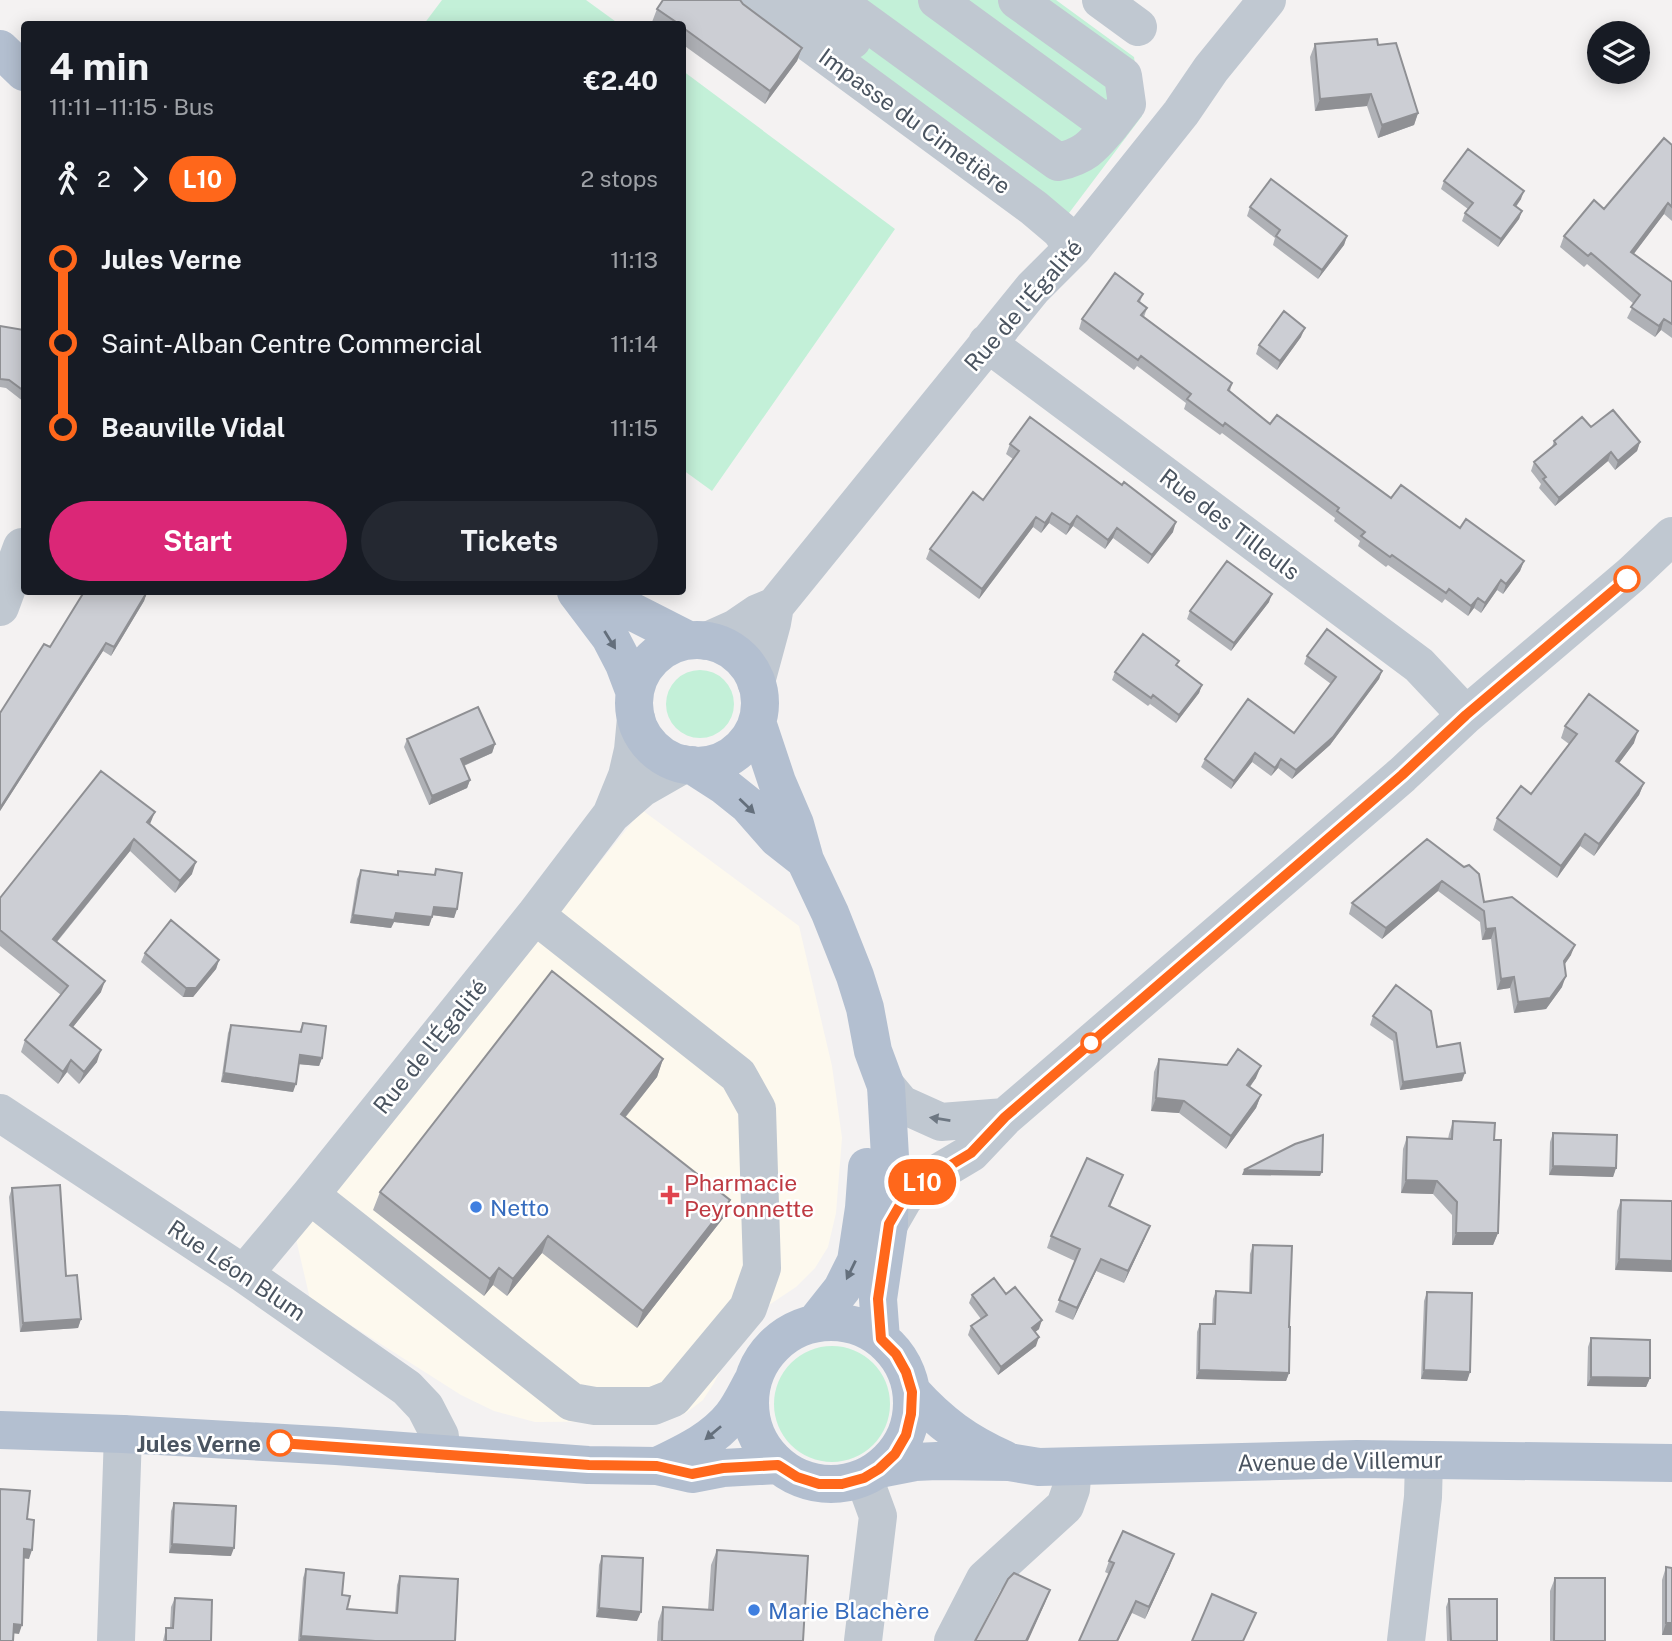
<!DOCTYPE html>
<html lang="en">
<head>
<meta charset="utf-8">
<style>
  body { margin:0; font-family:"Public Sans",sans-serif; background:#242831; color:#f1f3f6; height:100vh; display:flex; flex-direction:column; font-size:26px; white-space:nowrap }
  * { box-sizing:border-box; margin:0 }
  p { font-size:23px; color:#9ea1a6 }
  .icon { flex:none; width:38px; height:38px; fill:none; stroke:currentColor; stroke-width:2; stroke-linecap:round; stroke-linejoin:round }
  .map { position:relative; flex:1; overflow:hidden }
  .sheet { position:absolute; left:21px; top:21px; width:665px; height:574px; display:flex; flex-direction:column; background:#171b24; border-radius:7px; box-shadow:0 4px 18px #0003 }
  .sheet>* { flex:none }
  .badge { padding:0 14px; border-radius:23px; font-size:24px; line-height:46px }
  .controls { position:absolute; left:1587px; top:21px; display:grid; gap:14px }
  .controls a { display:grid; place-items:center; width:63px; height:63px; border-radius:50%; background:#171b24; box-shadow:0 4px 18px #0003; font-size:35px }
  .map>.badge { position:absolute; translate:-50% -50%; box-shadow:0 0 0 4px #fff }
  .legs { display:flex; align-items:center; gap:10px; height:77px; padding:0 28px; font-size:23px }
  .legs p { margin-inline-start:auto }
  .head { display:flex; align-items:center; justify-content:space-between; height:119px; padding:0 28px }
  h1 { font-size:38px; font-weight:700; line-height:52px }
  .button { display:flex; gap:14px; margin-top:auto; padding:14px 28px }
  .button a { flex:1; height:80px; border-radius:42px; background:#db2777; color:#fff; font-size:28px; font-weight:700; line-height:80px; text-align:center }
  .button a+a { background:#242831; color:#f1f3f6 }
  ul { padding:0 28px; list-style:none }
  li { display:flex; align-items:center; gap:24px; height:84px; font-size:26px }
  li i { display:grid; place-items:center; width:10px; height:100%; margin:0 9px; background:currentColor }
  li i::after { content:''; width:18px; height:18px; margin:-9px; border:5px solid; border-radius:50%; background:#171b24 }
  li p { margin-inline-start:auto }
  li:first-child i { background:linear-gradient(#0000 50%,currentColor 0) }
  li:last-child i { background:linear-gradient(currentColor 50%,#0000 0) }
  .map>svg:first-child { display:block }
  .commercial { fill:#fdf9ee }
  .green { fill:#c3f0d8 }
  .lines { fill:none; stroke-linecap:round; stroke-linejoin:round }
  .minor { stroke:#c0c8d1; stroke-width:38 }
  .major { stroke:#b3bfd0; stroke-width:38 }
  .wall { fill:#afb1b6 }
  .shaded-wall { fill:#8f9094 }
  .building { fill:#ccced4; stroke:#8f9094; stroke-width:2 }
  .oneway { fill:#646f7c }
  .oneway2 { fill:#6d7782 }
  .line-1-casing { stroke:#fff; stroke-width:16 }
  .line-1 { stroke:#ff671b; stroke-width:10 }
  .stop-1-dot { fill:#fff; stroke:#ff671b; stroke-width:3.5 }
  .health-dot { fill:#e0444e; stroke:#fff; stroke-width:2.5 }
  .shop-dot { fill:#3f7fe0; stroke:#fff; stroke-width:2.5 }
  .labels { text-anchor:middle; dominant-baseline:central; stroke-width:5; stroke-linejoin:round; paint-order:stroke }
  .street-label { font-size:23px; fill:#4a5460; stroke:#fff }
  .health-label { font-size:23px; fill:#be3a42; stroke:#fff; text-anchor:start }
  .shop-label { font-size:23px; fill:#366cbe; stroke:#fff; text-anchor:start }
  .stop-label { font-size:23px; font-weight:bold; fill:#4a5460; stroke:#fff; text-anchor:end }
</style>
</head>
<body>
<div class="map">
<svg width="1672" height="1641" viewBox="0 0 1672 1641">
  <rect width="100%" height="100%" fill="#f4f2f2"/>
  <path class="commercial" d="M642 810 799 926 832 1066 842 1138 836 1213 828 1247 815 1268 796 1287 769 1305 731 1350 714 1383 703 1400 686 1413 666 1421 535 1422 494 1411 461 1395 310 1299 296 1239Z"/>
  <path class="green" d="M442 0H586L619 24H424Z
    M769 0H1056L1134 57 1142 116 1066 217Z
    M683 71 895 229 712 491 683 470Z
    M666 704a34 34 0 1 1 68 0a34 34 0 1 1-68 0Z
    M774 1404a58 58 0 1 1 116 0a58 58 0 1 1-116 0Z"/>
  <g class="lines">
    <path class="minor" d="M751 0 1034 208 1060 230 1073 248
      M797 0 852 40
      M835 0 1058 162C1085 156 1092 147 1110 126
      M937 0 1110 126 1127 104 1123 76 1017 0
      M1101 0 1138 27
      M987 343 1419 665 1466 715
      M0 607 22 547
      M707 641 736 628 758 613 775 606
      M756 682 772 623 775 606 1033 288 1073 248 1110 202 1181 113 1211 69 1267 0
      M612 813 627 776 633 750 636 718
      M886 1086 901 1104 941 1122 1005 1117
      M0 1113 244 1274 407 1388 425 1407 440 1436V1454
      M310 1195 572 1402 595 1406H653L673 1398 748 1308 762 1268 757 1109 738 1075 535 915
      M889 1224 904 1198 919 1184 971 1153 1005 1117 1402 775 1466 715 1632 574 1672 536
      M244 1274 310 1195 535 915 611 815 642 788 684 764
      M116 1641 123 1434
      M863 1641 878 1516 864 1478
      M953 1641 985 1579 1065 1506 1071 1489 1073 1467
      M1406 1641 1423 1497 1424 1460"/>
    <path class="major" d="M0 49 24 72
      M576 592 610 637 624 664 635 693
      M602 592 633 612 688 640
      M634 703a63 63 0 1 1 126 0a63 63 0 1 1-126 0Z
      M757 722 777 782 795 824 805 860 830 913 855 976 865 1008 873 1051 886 1086 890 1157 889 1224 878 1299 881 1339
      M692 765 723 785 748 805 777 838 805 860
      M750 1403a81 81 0 1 1 162 0a81 81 0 1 1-162 0Z
      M815 1323 842 1289 856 1261 864 1208 867 1167
      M912 1392C940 1423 966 1442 1004 1459
      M0 1430 123 1434 336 1446 588 1465 657 1466 692 1474 723 1468 778 1465
      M657 1466C684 1453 713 1440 732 1416 740 1406 746 1393 752 1382
      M879 1469 915 1462 937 1461 1009 1462 1039 1467 1357 1459 1672 1463"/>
  </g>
  <path class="wall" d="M743 4 802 48 797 61 765 104 682 44V24H656L652 22 657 9Z
    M1315 44 1378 45 1418 113 1414 125 1378 138 1367 106 1315 111 1310 57Z
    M1672 145V221L1664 214 1633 254 1672 282V338L1661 330 1655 337 1627 318 1634 304 1587 264 1584 267 1560 247 1564 236 1604 209Z
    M1444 181 1521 199 1516 207 1522 211 1519 219 1498 247 1462 221 1465 213 1468 209 1441 189Z
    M1250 207 1347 236 1344 245 1318 279 1273 245 1275 238 1247 216Z
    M1143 294 1140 302 1147 308 1144 317 1232 383 1230 391 1270 424 1391 498 1460 528 1524 561 1520 571 1503 594 1497 590 1481 613 1474 608 1468 616 1445 599 1442 603 1388 565 1386 567 1358 546 1360 541 1334 521 1335 518 1222 433 1220 435 1184 409 1186 403 1137 366 1134 370 1079 329 1082 319Z
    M0 326 24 330V402L6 388 0 387Z
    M1301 337 1277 370 1256 354 1259 345Z
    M1591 427 1640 442 1637 451 1615 470 1608 461 1555 506 1539 488 1541 484 1531 471 1534 462 1552 447 1554 441Z
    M1010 444 1173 532 1148 564 1113 538 1105 549 1073 526 1066 535 1049 523 1041 533 1033 527 979 599 926 559 930 549 983 500 1013 459 1006 454Z
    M147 592 144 601 111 656 103 651 0 811V713L50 647Z
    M1269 602 1231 651 1187 619 1190 611Z
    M1307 656 1382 671 1379 679 1330 745 1292 779 1278 768 1271 776 1252 762 1231 789 1201 767 1205 759 1294 733 1331 684 1304 664Z
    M1177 666 1202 685 1199 693 1176 723 1150 704 1148 706 1112 680 1115 672Z
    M1565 726 1634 743 1619 763 1644 783 1639 795 1594 856 1580 846 1557 878 1493 830 1497 818 1531 794 1569 744 1561 738Z
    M407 739 495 744 492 753 464 766 470 780 467 788 429 805 404 747Z
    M150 824 192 874 175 893 130 851 57 942 101 992 73 1027 97 1062 79 1084 67 1072 58 1084 21 1052 25 1040 61 995 0 946V898Z
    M1427 839 1484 902 1571 955 1564 965 1562 987 1546 1009 1514 1013 1510 988 1497 990 1491 939 1482 940 1480 922 1438 891 1382 939 1349 914 1352 903Z
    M436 869 457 909 454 918 433 915 429 926 394 922 391 928 350 923 357 879 361 870 397 875 398 871 434 875Z
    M145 953 219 960 216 969 193 997H183L141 962Z
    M1373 1016 1437 1047 1462 1081 1400 1090 1393 1041 1370 1025Z
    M303 1023 322 1058 319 1066 299 1064 293 1092 221 1082 228 1033 231 1025 299 1032Z
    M663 1059 657 1077 625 1118 730 1200 724 1217 637 1328 542 1253 507 1296 493 1285 484 1296 373 1210 380 1192Z
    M1159 1059 1227 1065 1256 1078 1250 1087 1261 1095 1256 1108 1226 1149 1179 1113 1151 1111 1154 1072Z
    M1453 1121 1494 1140 1498 1233 1493 1245H1452V1215L1433 1194 1401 1193 1403 1149 1407 1137 1448 1139 1449 1134Z
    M1553 1133 1616 1168 1613 1177 1549 1175 1550 1142Z
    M1123 1175 1110 1207 1145 1238 1124 1283 1096 1271 1073 1320 1055 1312 1075 1261 1047 1248 1051 1236Z
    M12 1188 66 1276 81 1319 78 1328 20 1332 9 1197Z
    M1621 1200 1672 1201 1615 1270 1617 1211Z
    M1253 1245 1289 1327V1373L1286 1381 1196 1379 1197 1332 1200 1324H1212L1213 1299 1216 1291 1249 1292 1250 1254Z
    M1427 1292 1470 1372 1467 1381 1421 1379 1424 1301Z
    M972 1295 1039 1329 1035 1332 1036 1346 998 1375 968 1335 971 1326 981 1319 969 1303Z
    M1591 1338 1650 1378 1646 1387 1587 1386 1588 1347Z
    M174 1503 231 1556 169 1553 171 1511Z
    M717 1550 803 1641H657L658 1622 663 1607 708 1610 711 1565Z
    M602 1556 637 1621 596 1617 599 1565Z
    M1109 1561 1170 1565 1145 1619 1132 1613 1109 1574 1105 1572Z
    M1666 1567 1672 1568V1635H1662V1580Z
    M306 1569 342 1595 347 1609 395 1613 397 1585 400 1576 455 1641H298L303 1578Z
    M1555 1578 1605 1641H1550V1591Z
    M175 1598 211 1641H163L166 1628H170L171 1607Z
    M1449 1599 1497 1641H1447L1446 1607Z"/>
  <path class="shaded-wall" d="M802 48 797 61 765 104 770 91Z
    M1371 94 1367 106 1315 111 1320 99Z
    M1418 113 1414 125 1378 138 1382 125Z
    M1524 191 1521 199 1511 213 1514 205Z
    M1668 203 1664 214 1627 263 1631 252Z
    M1522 211 1519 219 1498 247 1501 239Z
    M1347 236 1344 245 1318 279 1322 270Z
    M1664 319 1661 330 1655 337 1659 326Z
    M1305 328 1301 337 1277 370 1280 361Z
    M1640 442 1637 451 1615 470 1618 461Z
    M1611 452 1608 461 1555 506 1559 498Z
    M1052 513 1049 523 1041 533 1045 523Z
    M1077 516 1073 526 1066 535 1070 525Z
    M1036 517 1033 527 979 599 982 589Z
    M1176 522 1173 532 1148 564 1152 555Z
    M1117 528 1113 538 1105 549 1108 540Z
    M1524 561 1520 571 1503 594 1506 584Z
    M1501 580 1497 590 1481 613 1485 603Z
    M147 592 144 601 111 656 114 647Z
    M1272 594 1269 602 1231 651 1234 643Z
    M1478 598 1474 608 1468 616 1471 606Z
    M106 643 103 651 0 811V808Z
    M1382 671 1379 679 1330 745 1292 779 1296 770Z
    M1202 685 1199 693 1176 723 1179 715Z
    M1638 731 1634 743 1611 774 1616 761Z
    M495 744 492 753 458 768 461 759Z
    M1255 753 1252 762 1231 789 1234 781Z
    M1281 759 1278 768 1271 776 1275 768Z
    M470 780 467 788 429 805 432 796Z
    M1644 783 1639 795 1594 856 1599 844Z
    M155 812 150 824 147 822Z
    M1585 834 1580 846 1557 878 1561 866Z
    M134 839 130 851 49 951 53 939Z
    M196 862 192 874 175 893 180 881Z
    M1442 881 1438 891 1382 939 1386 928Z
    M434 907 457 909 454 918 431 915Z
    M396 913 432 917 429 926 394 922 391 928 350 923 353 915Z
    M1495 928 1491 939 1482 940 1486 929Z
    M1575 945 1571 955 1560 971 1564 961Z
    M219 960 216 969 193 997H183L186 988Z
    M1566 976 1562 987 1546 1009 1514 1013 1518 1002Z
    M1514 977 1510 988 1497 990 1501 979Z
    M105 981 101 992 65 1037 70 1025Z
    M101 1050 97 1062 79 1084 84 1072Z
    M300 1055 322 1058 319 1066 297 1064Z
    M663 1059 657 1077 614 1131 621 1114Z
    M71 1060 67 1072 58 1084 63 1072Z
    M1261 1066 1256 1078 1242 1097 1247 1085Z
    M224 1073 296 1084 293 1092 221 1082Z
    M1465 1073 1462 1081 1400 1090 1403 1082Z
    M1261 1095 1256 1108 1226 1149 1231 1136Z
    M1156 1098 1184 1101 1179 1113 1151 1111Z
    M1553 1166 1616 1168 1613 1177 1549 1175Z
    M1244 1170 1322 1172 1320 1176 1242 1175Z
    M1406 1180 1437 1181 1433 1194 1401 1193Z
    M730 1200 724 1217 637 1328 643 1311Z
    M1150 1226 1145 1238 1124 1283 1128 1271Z
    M1456 1233H1498L1493 1245H1452Z
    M548 1236 542 1253 507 1296 513 1279Z
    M1101 1259 1096 1271 1073 1320 1077 1308Z
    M1619 1259 1672 1261V1272L1615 1270Z
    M499 1268 493 1285 484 1296 490 1279Z
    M81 1319 78 1328 20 1332 23 1323Z
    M1042 1320 1039 1329 1029 1337 1032 1328Z
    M1039 1337 1036 1346 998 1375 1001 1367Z
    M1199 1370 1289 1373 1286 1381 1196 1379Z
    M1424 1370 1470 1372 1467 1381 1421 1379Z
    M1591 1377 1650 1378 1646 1387 1587 1386Z
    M172 1544 234 1548 231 1556 169 1553Z
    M24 1549 32 1550 29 1559 21 1558Z
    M1174 1554 1170 1565 1145 1619 1149 1607Z
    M1050 1590 1045 1603 1028 1641H1026Z
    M1136 1601 1132 1613 1118 1641H1117Z
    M599 1608 641 1612 637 1621 596 1617Z
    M1666 1623H1672V1635H1662Z
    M14 1624 22 1625 19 1634 11 1633Z
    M301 1636 375 1641H299Z"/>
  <path class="building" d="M663 0H740L743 4 802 48 770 91 682 27V24H679L657 9Z
    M1377 39 1378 45 1396 43 1418 113 1382 125 1371 94 1320 99 1315 44Z
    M1664 138 1672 145V207L1668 203 1631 252 1672 282V324L1664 319 1659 326 1631 307 1640 295 1591 253 1588 256 1564 236 1594 200 1604 209Z
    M1468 149 1524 191 1514 205 1522 211 1501 239 1465 213 1473 203 1444 181Z
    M1271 179 1347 236 1322 270 1276 236 1280 230 1250 207Z
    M1115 273 1143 294 1138 301 1147 308 1141 315 1232 383 1228 390 1270 424 1277 415 1391 498 1401 485 1460 528 1466 519 1524 561 1506 584 1501 580 1485 603 1478 598 1471 606 1449 589 1446 593 1392 555 1390 557 1361 536 1365 532 1337 511 1339 508 1225 423 1223 426 1187 399 1191 394 1141 356 1138 360 1082 319Z
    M1284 311 1305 328 1280 361 1259 345Z
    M0 326 24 330V391L9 380 0 379Z
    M1613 410 1640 442 1618 461 1611 452 1559 498 1543 479 1546 477 1534 462 1556 444 1554 441 1582 417 1591 427Z
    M1030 417 1122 485 1124 482 1176 522 1152 555 1117 528 1108 540 1077 516 1070 525 1052 513 1045 523 1036 517 982 589 930 549 973 492 983 500 1019 451 1010 444Z
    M1227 561 1272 594 1234 643 1190 611Z
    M84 592H147L114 647 106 643 0 808V713L44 644 50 647Z
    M1327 629 1382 671 1333 737 1296 770 1281 759 1275 768 1255 753 1234 781 1205 759 1248 699 1294 733 1336 677 1307 656Z
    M1143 634 1179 661 1176 665 1202 685 1179 715 1153 695 1151 698 1115 672Z
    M1589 694 1638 731 1616 761 1644 783 1599 844 1585 834 1561 866 1497 818 1521 786 1531 794 1577 734 1565 726Z
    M478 707 495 744 461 759 470 780 432 796 407 739Z
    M101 771 155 812 147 822 196 862 180 881 134 839 53 939 105 981 70 1025 101 1050 84 1072 71 1060 63 1072 25 1040 68 986 0 930V898Z
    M1427 839 1464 867 1469 865 1479 874 1484 902 1512 897 1575 945 1564 961 1566 976 1550 998 1518 1002 1514 977 1501 979 1495 928 1486 929 1484 911 1442 881 1386 928 1352 903Z
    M436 869 462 873 457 909 434 907 432 917 396 913 394 920 353 915 361 870 398 875V871L435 875Z
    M171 920 219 960 196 988H186L145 953Z
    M552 971 663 1059 621 1114 730 1200 643 1311 548 1236 513 1279 499 1268 490 1279 380 1192Z
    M1396 985 1431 1011 1437 1047 1460 1043 1465 1073 1403 1082 1396 1033 1373 1016Z
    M303 1023 326 1026 322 1058 300 1055 296 1084 224 1073 231 1025 301 1032Z
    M1238 1049 1261 1066 1247 1085 1261 1095 1231 1136 1184 1101 1156 1098 1159 1059 1227 1065Z
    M1453 1121 1495 1123 1494 1140H1501L1498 1233H1456L1457 1202 1437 1181 1406 1180 1407 1137 1452 1139Z
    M1553 1133 1617 1135 1616 1168 1553 1166Z
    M1323 1135 1322 1172 1244 1170 1295 1144Z
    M1087 1158 1123 1175 1109 1206 1150 1226 1128 1271 1101 1259 1077 1308 1059 1300 1080 1249 1051 1236Z
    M60 1185 66 1276 77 1275 81 1319 23 1323 12 1188Z
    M1621 1200 1672 1201V1261L1619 1259Z
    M1253 1245 1292 1246 1289 1327H1290L1289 1373 1199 1370 1200 1324H1215L1216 1291 1251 1293Z
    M994 1278 1006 1294 1015 1287 1042 1320 1032 1328 1039 1337 1001 1367 971 1326 987 1315 972 1295Z
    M1427 1292 1472 1293 1470 1372 1424 1370Z
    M1591 1338 1650 1340V1378L1591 1377Z
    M0 1489 30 1491 27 1519 34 1520 32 1550 24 1549 22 1625 14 1624 13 1641H0Z
    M174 1503 236 1506 234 1548 172 1544Z
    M1123 1531 1174 1554 1149 1607 1136 1601 1117 1641H1079L1114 1563 1109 1561Z
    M717 1550 808 1556 803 1641H662L663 1607 713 1610Z
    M602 1556 643 1558 641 1612 599 1608Z
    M1666 1567 1672 1568V1623H1666Z
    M306 1569 344 1573 342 1595 350 1596 347 1609 397 1613 400 1576 458 1579 455 1641H375L301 1636Z
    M1014 1573 1050 1590 1026 1641H975L1008 1579Z
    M1555 1578H1605V1641H1554Z
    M1212 1594 1256 1613 1243 1641H1192Z
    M175 1598 212 1600 211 1641H166V1628H173Z
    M1449 1599H1497V1641H1451Z"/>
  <defs><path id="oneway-solid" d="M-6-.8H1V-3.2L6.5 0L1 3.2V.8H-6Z" transform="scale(1.75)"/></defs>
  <g class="oneway">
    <use href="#oneway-solid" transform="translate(610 640) rotate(58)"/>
    <use href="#oneway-solid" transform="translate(747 806) rotate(44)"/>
    <use href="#oneway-solid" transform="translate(851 1270) rotate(116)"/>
    <use href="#oneway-solid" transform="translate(713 1433) rotate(140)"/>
  </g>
  <use class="oneway2" href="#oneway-solid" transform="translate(940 1119) rotate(-171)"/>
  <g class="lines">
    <g class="line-1-casing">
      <path id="line-1" d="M280 1443 589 1465 657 1466 692 1474 723 1468 778 1465 797 1477 819 1484H842L864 1478 879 1469 895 1454 906 1435 911 1414 912 1392 906 1372 896 1354 881 1339 878 1299 889 1224 904 1198 919 1184 971 1153 1005 1117 1402 775 1466 715 1627 579"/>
    </g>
    <use href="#line-1" class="line-1"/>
  </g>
  <g class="stop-1-dot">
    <circle cx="1627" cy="579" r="12"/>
    <circle cx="1091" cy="1043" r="9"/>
    <circle cx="280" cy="1443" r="12"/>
  </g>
  <path class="health-dot" d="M666.5 1184.5h7v7h7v7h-7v7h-7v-7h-7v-7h7z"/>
  <g class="shop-dot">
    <circle cx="476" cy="1207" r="7"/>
    <circle cx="754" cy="1610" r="7"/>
  </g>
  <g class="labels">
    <g class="street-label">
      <text transform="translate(915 121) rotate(36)">Impasse du Cimetière</text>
      <text transform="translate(1023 305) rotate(-49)">Rue de l'Égalité</text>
      <text transform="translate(1230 524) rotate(37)">Rue des Tilleuls</text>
      <text transform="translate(430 1046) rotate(-51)">Rue de l'Égalité</text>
      <text transform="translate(237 1270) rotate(34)">Rue Léon Blum</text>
      <text transform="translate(1340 1461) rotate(-1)">Avenue de Villemur</text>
    </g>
    <g class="health-label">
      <text x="684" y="1182">Pharmacie<tspan x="684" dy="26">Peyronnette</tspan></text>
    </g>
    <g class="shop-label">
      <text x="490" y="1207">Netto</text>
      <text x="768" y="1610">Marie Blachère</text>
    </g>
    <g class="stop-label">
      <text x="261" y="1443">Jules Verne</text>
    </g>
  </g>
</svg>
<div class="controls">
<a><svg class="icon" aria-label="layers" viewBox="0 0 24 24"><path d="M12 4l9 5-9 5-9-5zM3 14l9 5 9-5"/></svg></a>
</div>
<b class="badge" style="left:922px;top:1182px;background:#ff671b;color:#fff">L10</b>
<section class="sheet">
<div class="head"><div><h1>4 min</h1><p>11:11 – 11:15 · Bus</p></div><b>€2.40</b></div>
<div class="legs"><svg class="icon" aria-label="walk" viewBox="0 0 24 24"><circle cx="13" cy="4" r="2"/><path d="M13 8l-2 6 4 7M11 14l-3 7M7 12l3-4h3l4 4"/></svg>2<svg class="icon" aria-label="forward" viewBox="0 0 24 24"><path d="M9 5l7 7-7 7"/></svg><b class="badge" style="background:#ff671b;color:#fff">L10</b><p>2 stops</p></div>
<ul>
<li><i style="color:#ff671b"></i><b>Jules Verne</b><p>11:13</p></li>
<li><i style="color:#ff671b"></i><span>Saint-Alban Centre Commercial</span><p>11:14</p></li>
<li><i style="color:#ff671b"></i><b>Beauville Vidal</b><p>11:15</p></li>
</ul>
<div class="button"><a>Start</a><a>Tickets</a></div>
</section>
</div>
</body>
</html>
